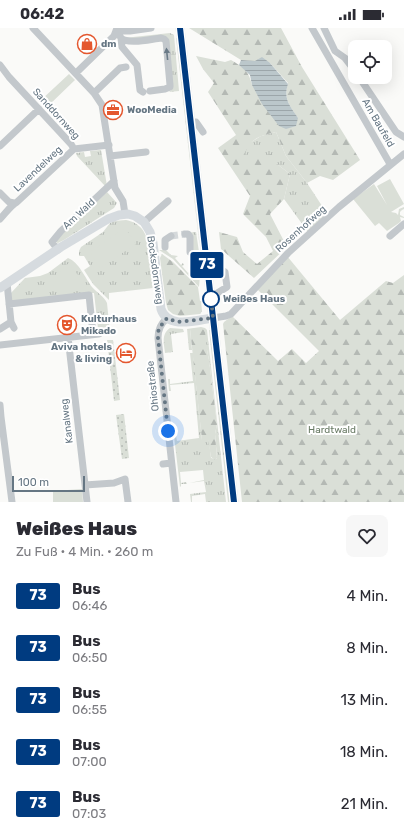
<!DOCTYPE html>
<html lang="de">
<head>
<meta charset="utf-8">
<style>
  body { margin:0; font-family:Rubik,sans-serif; background:#f7f7f7; color:#2b2b33; height:100vh; display:flex; flex-direction:column; font-size:15px; white-space:nowrap }
  * { box-sizing:border-box; margin:0 }
  p { font-size:13px; color:#7c7c81 }
  .icon { flex:none; width:22px; height:22px; fill:none; stroke:currentColor; stroke-width:2; stroke-linecap:round; stroke-linejoin:round }
  .map { position:relative; height:474px; overflow:hidden }
  .details { display:flex; flex-direction:column; background:#fff; flex:1 }
  .details>* { flex:none }
  .badge { padding:0 8px; border-radius:3px; font-size:14px; line-height:26px }
  .buttons { position:absolute; left:348px; top:12px; display:grid; gap:8px }
  .buttons a { display:grid; place-items:center; width:44px; height:44px; border-radius:8px; background:#fff; box-shadow:0 4px 16px #0002; font-size:20px }
  .scale { position:absolute; left:12px; bottom:10px; width:73px; box-sizing:border-box; padding-left:4px; border:2px solid #657683; border-top:0; font-size:11px; line-height:14px; white-space:nowrap; color:#657683; -webkit-text-stroke:3px #fff; paint-order:stroke }
  .you { position:absolute; width:20px; height:20px; margin:-10px; border:3px solid #fff; border-radius:50%; background:#1a73e8; box-shadow:0 0 0 6px #1a73e833 }
  .map>.badge { position:absolute; translate:-50% -50%; box-shadow:0 0 0 2px #fff }
  .round { display:grid; place-items:center; flex:none; width:42px; height:42px; border-radius:8px; background:#f7f7f7 }
  .head { display:flex; align-items:center; justify-content:space-between; height:68px; padding:0 16px }
  h1 { font-size:19px; font-weight:800; line-height:30px }
  ul { padding:0; list-style:none }
  li { display:flex; align-items:center; gap:12px; height:52px; padding:0 16px }
  li div { flex:1 }
  li b { display:block; font-size:15px }
  li em { font-style:normal }
  li .badge { min-width:44px; font-weight:700; text-align:center }
  .status { display:flex; justify-content:space-between; align-items:center; height:28px; padding:0 20px; background:#fff; direction:ltr }
  .status svg { height:11px; fill:currentColor }
  .map>svg:first-child { display:block }
  .grass { fill:url(#grass-tufts) }
  .forest { fill:url(#forest-firs) }
  .park { fill:#dadfd7 }
  .garden { fill:url(#garden-dots) }
  .water { fill:url(#water-rules) }
  .lines { fill:none; stroke-linecap:round; stroke-linejoin:round }
  .minor-tunnel { stroke:#d5d9db; stroke-width:7; stroke-dasharray:7 3.5; stroke-linecap:butt }
  .minor { stroke:#c3c8cc; stroke-width:7 }
  .major { stroke:#d6dbdf; stroke-width:9 }
  .oneway { fill:#6a7a87 }
  .line-casing { stroke:#fff; stroke-width:9 }
  .line { stroke:#003b80; stroke-width:6 }
  .walk { stroke:#657683; stroke-width:4; stroke-dasharray:0 7.2 }
  .stop-dot { fill:#fff; stroke:#003b80; stroke-width:2 }
  .labels { text-anchor:middle; dominant-baseline:central; stroke-width:4; stroke-linejoin:round; paint-order:stroke }
  .poi-label { font-size:10px; font-weight:bold; fill:#657683; stroke:#fff; text-anchor:start }
  .street-label { font-size:10px; fill:#657683; stroke:#fff }
  .stop-label { font-size:10px; font-weight:bold; fill:#657683; stroke:#fff; text-anchor:start }
  .park-label { font-size:10px; fill:#687a64; stroke:#fff }
</style>
</head>
<body>
<div class="status"><b>06:42</b><svg viewBox="0 0 49 12"><path d="M0 12V9h3v3zM5 12V6h3v6zM10 12V3h3v9zM15 12V0h3v12zM26 1h20v11H26zM47 4h2v5h-2z"/></svg></div>
<div class="map">
<svg width="404" height="474" viewBox="0 0 404 474">
  <defs>
    <pattern id="grass-tufts" width="24" height="20" patternUnits="userSpaceOnUse"><rect width="24" height="20" fill="#dadfd7"/><path d="M3 7l-1-3M5 7V3M7 7l1-3M15 17l-1-3M17 17v-4M19 17l1-3" fill="none" stroke="#b4b9b4"/></pattern>
    <pattern id="forest-firs" width="22" height="20" patternUnits="userSpaceOnUse"><rect width="22" height="20" fill="#dadfd7"/><path d="M5 1l3.5 6h-7zM16 11l3.5 6h-7z" fill="#b4b9b4"/></pattern>
    <pattern id="garden-dots" width="8" height="8" patternUnits="userSpaceOnUse"><rect width="8" height="8" fill="#dadfd7"/><path d="M2 2h.1M6 6h.1" fill="none" stroke="#b4b9b4" stroke-width="1.8" stroke-linecap="round"/></pattern>
    <pattern id="water-rules" width="6" height="5" patternUnits="userSpaceOnUse"><rect width="6" height="5" fill="#bbc7cb"/><path d="M0 2.5h6" fill="none" stroke="#9ca6aa"/></pattern>
  </defs>
  <rect width="100%" height="100%" fill="#fafaf8"/>
  <path class="grass" d="M170 5 174 7 179 63 169 64 173 60 168 13 124 10Z
    M176 10H177L200 219 199 213Z
    M276 104 286 128 307 155 328 187 308 204 284 171 290 146 277 136 242 131 248 116 261 108Z
    M101 122 107 158H105L77 128 76 125 84 124 85 129 91 128 90 123Z
    M107 164 117 175 114 180 64 212 58 215 55 214 57 210Z
    M126 192C132 193 138 196 142 201 152 214 151 244 153 260L109 265V272L93 256 84 242 90 238 84 228H79V223L81 219 103 204 110 195 114 193Z
    M196 204 201 237 199 259 173 231 159 222H166L171 227 178 228 175 230 181 237 183 235 184 237 182 238 188 245 191 242 192 243 194 240 198 239 196 224H193L185 205Z
    M68 230C79 234 85 250 92 259 97 265 104 268 107 275L110 304 99 305 96 303 95 300H98L94 265 11 274 10 266 25 250 40 248 48 245Z
    M201 299 205 300 207 302 226 474H206L205 466 192 468V474H191L190 466 206 464 204 453 189 455 204 452 203 442 180 444 181 455 186 454 187 456H181V458L180 459 174 408H176L177 413 199 410 194 355 170 357 171 363H169L168 351H170V356L193 353 190 325H193L202 412H208L209 414 211 430 216 431 217 430 215 406 217 396 209 332 207 322 190 301 192 322H189L187 301Z
    M170 300 183 301 184 304 171 306 173 324 165 325C164 316 161 306 170 300Z
    M209 302H210L230 474H228Z"/>
  <path class="forest" d="M189 0H281L302 39 360 132 333 152 320 148 307 155 286 128 276 104C256 109 249 111 243 131L272 126 277 136 290 146 284 171 270 186 287 219 254 250 221 221 219 204 237 209 243 224 257 236 273 223 266 209 243 186 250 168 218 120 236 107 208 64 214 55 203 41 196 28 225 34 231 32C243 39 249 43 252 57L298 90C290 78 283 71 288 55L270 35 241 32Z
    M162 226 173 234 198 259 200 273H201L202 283 200 286 180 288 173 286 168 282 166 275 160 230Z
    M287 228 340 292 386 253 393 255 404 247V474H242L223 296 224 294 232 288 278 333 292 321 306 335 319 323 257 261Z
    M200 300 204 302 205 304 207 322 209 332 217 396 215 406 217 430 215 432 211 429 208 412H202L190 301Z"/>
  <path class="park" d="M69 46 75 52 47 79 40 73Z
    M390 151 404 176 391 184 396 185 398 187 399 181 404 179V181L402 182 400 184V187L404 189V190L400 189 401 193 399 195 387 203 379 195 375 198 353 171 374 156 387 177 377 158Z
    M125 200 136 216 100 240 90 224Z
    M68 236 78 247H83L86 251 80 258 59 264 50 263 64 238Z
    M82 461 83 474H53V463Z"/>
  <path class="garden" d="M107 312H113L120 372 114 373Z
    M124 386 129 430 122 431 116 387Z"/>
  <path class="water" d="M262 29 270 35 288 56C283 71 290 78 298 90L296 98 286 101 279 98 262 76 252 57 250 47 239 37 241 32 255 33Z"/>
  <g class="lines">
    <path class="minor-tunnel" d="M171 208 185 206"/>
    <path class="minor" d="M33 0 94 65 102 77 115 160 123 173 125 186
      M312 0 390 136
      M324 0 335 23 345 30 355 43
      M117 3 121 10 122 19 137 37 140 62 143 64
      M117 3H130L151 0
      M121 10C128 17 151 11 161 10L164 11 166 13 170 57V59L165 61 150 63
      M0 37 9 49 71 116 74 121
      M76 45 114 8 117 0
      M359 49 396 104 404 109
      M94 65 120 40 126 39
      M191 94H196L203 104
      M0 118 39 81
      M74 121 109 117
      M110 128 146 124
      M0 165 9 174 14 175
      M0 191C5 186 11 177 17 174L74 121
      M144 194 168 173
      M185 206H188L190 209V224
      M390 208 404 196
      M165 219V212L171 208
      M58 222 52 214 61 203 114 153
      M207 233 225 244 227 259 211 269
      M7 255 11 294 14 300
      M9 276 89 267 93 306
      M167 290C161 296 158 301 158 310L176 474
      M213 290 226 288 231 286 288 225 339 179 404 126
      M0 301 11 294
      M68 309 87 474
      M0 317 99 306
      M0 377 1 389H0
      M1 389 12 474
      M163 436 171 435
      M85 457 114 455 125 451 128 474"/>
    <path class="major" d="M180 0 234 474
      M0 260 61 219 108 191 119 187 128 186 135 188 144 194 150 204 153 215 161 281C168 302 197 292 213 290"/>
  </g>
  <defs><path id="oneway-solid" d="M-6-.8H1V-3.2L6.5 0L1 3.2V.8H-6Z"/></defs>
  <use class="oneway" href="#oneway-solid" transform="translate(167 26) rotate(-96)"/>
  <g class="lines">
    <g class="line-casing">
      <path id="line" d="M180 0 234 474"/>
    </g>
    <use href="#line" class="line"/>
    <path class="walk" d="M168 403 158 310V304L160 299 167 290 177 294 213 290 211 269V271"/>
  </g>
  <defs>
    <g id="shop-ring" transform="scale(1)"><circle r="9.5" fill="#fff" stroke="#e4572e" stroke-width="1.5"/><path d="M-5-2.5h2.3a2.7 3.5 0 0 1 5.4 0H5L5.5 6h-11ZM-1.5-2.5h3a1.5 2.3 0 0 0-3 0Z" fill="#e4572e"/></g>
    <g id="office-ring" transform="scale(1)"><circle r="9.5" fill="#fff" stroke="#e4572e" stroke-width="1.5"/><path d="M-6-3h4V-5.5h4V-3h4V5H-6ZM-1-4.5V-3h2v-1.5ZM-6 0V1H6V0Z" fill="#e4572e"/></g>
    <g id="theatre-ring" transform="scale(1)"><circle r="9.5" fill="#fff" stroke="#e4572e" stroke-width="1.5"/><path d="M-5-5.5Q0-4 5-5.5V0Q5 5 0 6Q-5 5-5 0ZM-3.3-2.5H-1v1.5H-3.3ZM1-2.5H3.3v1.5H1ZM-2.8 1Q0 5.5 2.8 1Z" fill="#e4572e"/></g>
    <g id="hotel-ring" transform="scale(1)"><circle r="9.5" fill="#fff" stroke="#e4572e" stroke-width="1.5"/><path d="M-6-4.5h1.5V1H6V5H4.5V3h-9V5H-6ZM-4 0a1.8 1.8 0 1 1 3.6 0ZM.5 0V-2.5h3Q6-2.5 6 0Z" fill="#e4572e"/></g>
  </defs>
  <g fill-rule="evenodd">
    <use href="#shop-ring" x="87" y="16"/>
    <use href="#office-ring" x="113" y="82"/>
    <use href="#theatre-ring" x="67" y="297"/>
    <use href="#hotel-ring" x="126" y="325"/>
  </g>
  <circle class="stop-dot" cx="211" cy="271" r="8"/>
  <g class="labels">
    <g class="poi-label">
      <text x="101" y="16">dm</text>
      <text x="127" y="82">WooMedia</text>
      <text x="81" y="291">Kulturhaus<tspan x="81" dy="12">Mikado</tspan></text>
      <text x="112" y="319" text-anchor="end">Aviva hotels<tspan x="112" dy="12">&amp; living</tspan></text>
    </g>
    <g class="street-label">
      <text transform="translate(56 86) rotate(48)">Sanddornweg</text>
      <text transform="translate(378 95) rotate(60)">Am Baufeld</text>
      <text transform="translate(38 141) rotate(-43)">Lavendelweg</text>
      <text transform="translate(79 186) rotate(-43)">Am Wald</text>
      <text transform="translate(301 201) rotate(-42)">Rosenhofweg</text>
      <text transform="translate(155 242) rotate(82)">Bocksdornweg</text>
      <text transform="translate(153 358) rotate(-96)">Ohiostraße</text>
      <text transform="translate(67 393) rotate(-97)">Kanalweg</text>
    </g>
    <g class="stop-label">
      <text x="223" y="271">Weißes Haus</text>
    </g>
    <g class="park-label">
      <text x="332" y="402">Hardtwald</text>
    </g>
  </g>
</svg>
<div class="buttons">
<a><svg class="icon" aria-label="locate" viewBox="0 0 24 24"><circle cx="12" cy="12" r="6"/><path d="M12 2v4M12 18v4M2 12h4M18 12h4"/></svg></a>
</div>
<div class="scale">100 m</div>
<div class="you" style="left:168px;top:403px"></div>
<b class="badge" style="left:207px;top:237px;background:#003b80;color:#fff">73</b>
</div>
<section class="details">
<div class="head"><div><h1>Weißes Haus</h1><p>Zu Fuß · 4 Min. · 260 m</p></div><a class="round"><svg class="icon" aria-label="heart" viewBox="0 0 24 24"><path d="M12 20l-8-8c-3-5 5-10 8-4 3-6 11-1 8 4z"/></svg></a></div>
<ul>
<li><span class="badge" style="background:#003b80;color:#fff">73</span><div><b>Bus</b><p>06:46</p></div><em>4 Min.</em></li>
<li><span class="badge" style="background:#003b80;color:#fff">73</span><div><b>Bus</b><p>06:50</p></div><em>8 Min.</em></li>
<li><span class="badge" style="background:#003b80;color:#fff">73</span><div><b>Bus</b><p>06:55</p></div><em>13 Min.</em></li>
<li><span class="badge" style="background:#003b80;color:#fff">73</span><div><b>Bus</b><p>07:00</p></div><em>18 Min.</em></li>
<li><span class="badge" style="background:#003b80;color:#fff">73</span><div><b>Bus</b><p>07:03</p></div><em>21 Min.</em></li>
</ul>
</section>
</body>
</html>
